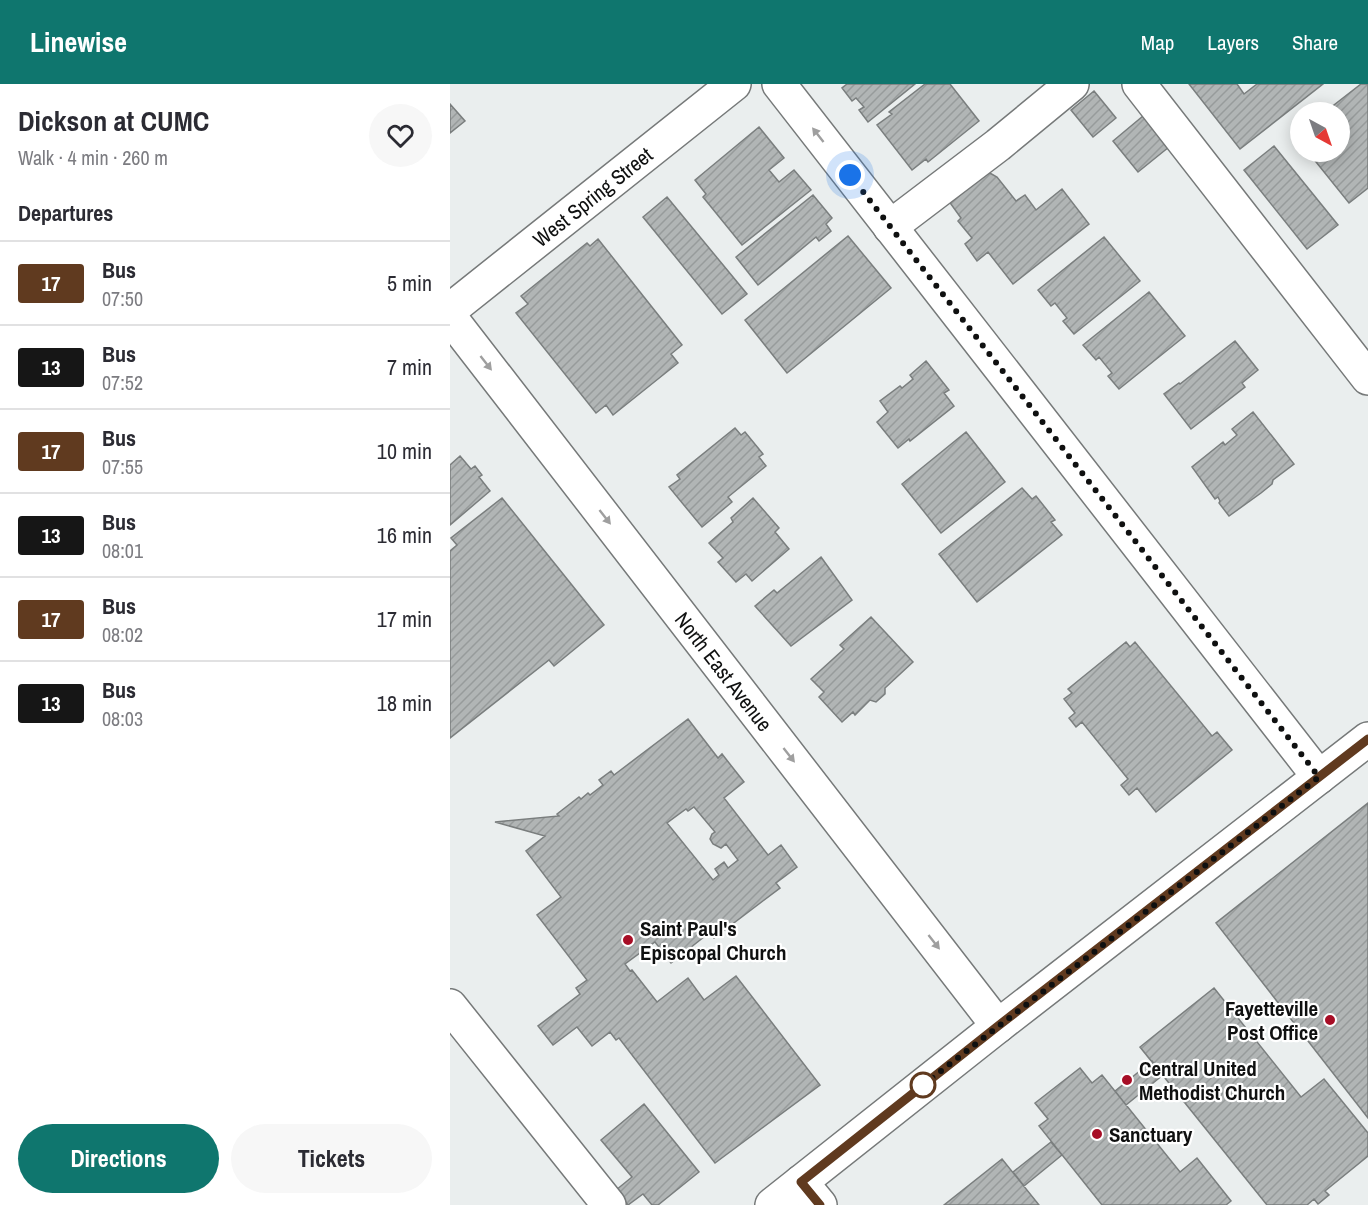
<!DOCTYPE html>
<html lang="en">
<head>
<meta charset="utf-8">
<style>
  body { margin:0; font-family:"Archivo Narrow",sans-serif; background:#f7f7f7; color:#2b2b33; height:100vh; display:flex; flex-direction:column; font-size:22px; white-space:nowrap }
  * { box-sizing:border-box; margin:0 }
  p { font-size:20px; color:#7c7c81 }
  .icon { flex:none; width:33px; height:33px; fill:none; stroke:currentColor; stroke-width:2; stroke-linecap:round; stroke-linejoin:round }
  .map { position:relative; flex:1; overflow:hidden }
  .sheet { display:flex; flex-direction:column; background:#fff; width:450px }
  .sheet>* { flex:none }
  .badge { padding:0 12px; border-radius:4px; font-size:21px; line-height:39px }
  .needle { width:39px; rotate:140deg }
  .buttons { position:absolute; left:840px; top:18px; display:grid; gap:12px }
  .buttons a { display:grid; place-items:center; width:60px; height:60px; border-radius:50%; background:#fff; box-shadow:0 3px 15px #0003; font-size:30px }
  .you { position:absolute; width:30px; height:30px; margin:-15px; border:4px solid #fff; border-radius:50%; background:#1a73e8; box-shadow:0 0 0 9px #1a73e833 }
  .map>.badge { position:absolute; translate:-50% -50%; box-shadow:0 0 0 3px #fff }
  h2 { padding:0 18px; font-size:22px; line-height:54px }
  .round { display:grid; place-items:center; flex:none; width:63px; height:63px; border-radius:32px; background:#f7f7f7 }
  .overview { display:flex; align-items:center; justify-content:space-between; height:102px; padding:0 18px }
  h1 { font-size:28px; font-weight:700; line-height:45px }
  .primary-button { display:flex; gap:12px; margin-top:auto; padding:12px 18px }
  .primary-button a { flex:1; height:69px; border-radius:36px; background:#0f766e; color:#fff; font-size:24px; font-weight:700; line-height:69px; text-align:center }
  .primary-button a+a { background:#f7f7f7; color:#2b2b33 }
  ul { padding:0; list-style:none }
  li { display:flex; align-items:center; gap:18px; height:84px; padding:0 18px; border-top:2px solid #e1e1e2 }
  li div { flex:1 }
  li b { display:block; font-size:22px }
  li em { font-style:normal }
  li .badge { min-width:66px; font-weight:700; text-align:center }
  header { display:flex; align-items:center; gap:36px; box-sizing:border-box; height:84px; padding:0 30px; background:#0f766e; color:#fff }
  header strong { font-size:28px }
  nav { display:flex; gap:33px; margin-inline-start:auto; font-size:21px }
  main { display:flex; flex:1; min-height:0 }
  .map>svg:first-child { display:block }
  .building { fill:url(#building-hatch); stroke:#7a7e7e; stroke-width:1.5; fill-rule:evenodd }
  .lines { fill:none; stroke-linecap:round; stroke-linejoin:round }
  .minor-casing { stroke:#767979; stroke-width:36 }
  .minor { stroke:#fff; stroke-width:33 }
  .oneway { fill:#9f9f9f }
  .line-casing { stroke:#fff; stroke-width:14 }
  .line { stroke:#603a1f; stroke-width:9 }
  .walk { stroke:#0f1010; stroke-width:6; stroke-dasharray:0 10.8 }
  .poi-dot { fill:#a70e26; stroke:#fff; stroke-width:2 }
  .stop-dot { fill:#fff; stroke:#603a1f; stroke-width:3 }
  .labels { text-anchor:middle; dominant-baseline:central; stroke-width:4.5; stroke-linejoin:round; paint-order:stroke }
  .street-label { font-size:21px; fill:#0f1010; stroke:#fff }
  .poi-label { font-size:21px; font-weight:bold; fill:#0f1010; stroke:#fff; text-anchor:start }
</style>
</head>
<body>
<header>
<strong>Linewise</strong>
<nav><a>Map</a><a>Layers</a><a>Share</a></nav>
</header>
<main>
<section class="sheet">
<div class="overview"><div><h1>Dickson at CUMC</h1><p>Walk · 4 min · 260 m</p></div><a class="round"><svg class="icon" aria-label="heart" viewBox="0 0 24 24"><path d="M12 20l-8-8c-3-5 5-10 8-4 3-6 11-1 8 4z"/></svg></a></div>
<h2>Departures</h2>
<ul>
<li><span class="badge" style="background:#603a1f;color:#fff">17</span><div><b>Bus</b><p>07:50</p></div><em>5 min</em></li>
<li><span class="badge" style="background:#161616;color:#fff">13</span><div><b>Bus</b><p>07:52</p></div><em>7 min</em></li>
<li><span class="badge" style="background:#603a1f;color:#fff">17</span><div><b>Bus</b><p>07:55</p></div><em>10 min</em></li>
<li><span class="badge" style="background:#161616;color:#fff">13</span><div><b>Bus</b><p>08:01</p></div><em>16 min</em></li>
<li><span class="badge" style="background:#603a1f;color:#fff">17</span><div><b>Bus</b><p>08:02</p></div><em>17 min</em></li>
<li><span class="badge" style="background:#161616;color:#fff">13</span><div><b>Bus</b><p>08:03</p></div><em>18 min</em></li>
</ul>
<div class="primary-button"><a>Directions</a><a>Tickets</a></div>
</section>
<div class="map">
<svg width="918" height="1121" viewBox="0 0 918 1121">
  <defs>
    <pattern id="building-hatch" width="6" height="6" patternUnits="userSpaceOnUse" patternTransform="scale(1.5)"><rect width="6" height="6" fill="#b1b5b5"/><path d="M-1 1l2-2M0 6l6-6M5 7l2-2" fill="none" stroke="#979b9b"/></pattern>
  </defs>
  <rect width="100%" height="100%" fill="#eaeeee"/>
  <path class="building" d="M397 0H465L418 38 409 26 414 23 406 14 402 17 392 4Z
    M475 0H500L529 37 478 78 476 75 462 86 427 41 442 30 439 28Z
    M739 0H787L794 10 807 0H873L790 65Z
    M911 0H918V104L899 119 858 68H890V28H875Z
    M644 7 666 34 643 53 621 26Z
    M0 20 15 37 0 49Z
    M693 32 719 63 688 88 663 57Z
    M309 43 334 74 319 86 329 98 344 86 361 106 292 161 253 113 256 110 245 96Z
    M824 62 888 141 857 165 794 86Z
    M538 88 547 93 566 117 575 111 586 126 612 105 639 140 563 200 538 168 527 177 515 160 522 154 508 137 511 134 498 116Z
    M363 111 382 134 376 140 381 147 369 157 366 153 308 201 286 173Z
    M217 113 297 210 272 230 193 133Z
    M398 152 441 204 337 289 295 236Z
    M654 153 690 197 624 250 613 237 617 234 605 219 601 222 588 206Z
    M148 155 232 261 221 270 228 279 163 331 156 321 146 329 66 229 78 220 71 212 137 159 140 162Z
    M699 208 735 252 669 305 658 292 662 289 649 273 646 276 633 261Z
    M785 257 808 286 792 299 795 303 741 345 714 310 729 299 730 300Z
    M476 277 499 306 494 309 504 322 460 357 459 355 448 364 427 338 438 328 430 317 450 302 452 304 463 295 460 291Z
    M803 328 844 380 823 396 822 400 811 409 779 432 769 419 770 417 768 413 765 415 742 383 773 358 775 361 787 351 782 345Z
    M285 344 291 351 295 348 313 370 309 373 316 382 278 413 282 418 252 443 219 403 230 395 227 391Z
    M516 348 555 398 491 449 452 400Z
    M10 372 21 385 25 382 32 391 29 393 40 407 0 441V381Z
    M572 404 582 415 586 412 605 436 601 438 612 451 527 518 489 470Z
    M52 414 154 541 104 582 99 576 0 654V467L7 461 1 454Z
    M303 414 329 444 325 448 339 465 302 497 296 490 286 498 268 478 273 474 259 459 283 438 281 434Z
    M371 473 402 516 341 562 305 522 324 506 327 509Z
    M421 533 463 578 435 604V610L426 618 420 616 405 631 403 628 392 638 369 613 374 608 361 595 394 565 390 561Z
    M676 558 680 563 685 558 762 652 767 648 782 666 706 728 687 704 679 711 671 701 678 695 632 638 626 643 619 634 625 629 614 615 622 609 618 605Z
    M238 635 268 674 272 670 294 698 274 714 318 771 331 761 347 783 326 799 330 804 264 854 259 849 221 879 205 858 175 880 180 887 182 886 207 918 238 894 254 916 286 892 370 1001 265 1079 169 954 166 956 160 948 142 962 127 943 103 961 88 942 130 910 126 904 137 896 87 831 111 813 76 767 95 752 45 738 109 732 107 730 129 713 131 715 138 709 140 711 153 701 149 696 161 687 164 691ZM244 723 265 748 262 750 260 755 263 760 271 764 276 760 288 776 278 784 274 778 265 785 269 791 263 796 217 739 236 725 238 727Z
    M918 719V1034L766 839Z
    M764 904 851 1013 874 995 918 1049V1072L875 1107 879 1111 868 1120 864 1115 857 1121H817L690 963Z
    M702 977 713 991 676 1021 665 1007Z
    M630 984 642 999 652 991 730 1088 747 1074 781 1117 776 1121H652L589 1042 598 1035 585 1019Z
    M194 1020 249 1088 208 1121H202L193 1110 178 1121 166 1106 182 1093 151 1056Z
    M601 1058 612 1071 574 1102 563 1088Z
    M552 1075 589 1121H494Z"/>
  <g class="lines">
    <g class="minor-casing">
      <g id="minor">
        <path d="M329 0 869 693"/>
        <path d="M689 0 918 294"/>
        <path d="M440 143 548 61 622 0"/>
        <path id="s1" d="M0 226 284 0"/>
        <path id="s2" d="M0 233 548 942"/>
        <path d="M0 922 159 1121"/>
        <path d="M351 1098 370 1121"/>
        <path d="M322 1121 548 942 918 655"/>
      </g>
    </g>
    <use href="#minor" class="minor"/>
  </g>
  <defs><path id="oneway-solid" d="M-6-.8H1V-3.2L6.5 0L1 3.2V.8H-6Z" transform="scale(1.5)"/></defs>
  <g class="oneway">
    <use href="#oneway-solid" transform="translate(368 51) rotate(-128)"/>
    <use href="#oneway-solid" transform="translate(36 279) rotate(52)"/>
    <use href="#oneway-solid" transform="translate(155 433) rotate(52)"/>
    <use href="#oneway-solid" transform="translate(339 671) rotate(52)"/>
    <use href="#oneway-solid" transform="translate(484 858) rotate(52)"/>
  </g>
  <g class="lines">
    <g class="line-casing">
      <path id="line" d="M370 1121 351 1098 548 942 918 655"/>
    </g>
    <use href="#line" class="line"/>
    <path class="walk" d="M400 91 869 693 473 1001"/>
  </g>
  <g class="poi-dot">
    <circle cx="178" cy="856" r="6"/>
    <circle cx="880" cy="936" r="6"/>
    <circle cx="677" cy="996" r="6"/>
    <circle cx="647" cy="1050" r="6"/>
  </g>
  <circle class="stop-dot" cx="473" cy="1001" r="12"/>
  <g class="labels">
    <g class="street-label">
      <text stroke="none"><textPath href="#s1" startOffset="182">West Spring Street</textPath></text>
      <text stroke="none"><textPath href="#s2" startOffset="448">North East Avenue</textPath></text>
    </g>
    <g class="poi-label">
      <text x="190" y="844">Saint Paul's<tspan x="190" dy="24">Episcopal Church</tspan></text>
      <text x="868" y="924" text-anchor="end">Fayetteville<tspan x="868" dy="24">Post Office</tspan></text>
      <text x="689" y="984">Central United<tspan x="689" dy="24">Methodist Church</tspan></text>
      <text x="659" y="1050">Sanctuary</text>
    </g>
  </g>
</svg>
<div class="buttons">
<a><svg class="needle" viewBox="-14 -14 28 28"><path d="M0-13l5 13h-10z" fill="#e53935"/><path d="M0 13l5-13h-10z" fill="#7c7c81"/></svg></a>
</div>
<div class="you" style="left:400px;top:91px"></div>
</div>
</main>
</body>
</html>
